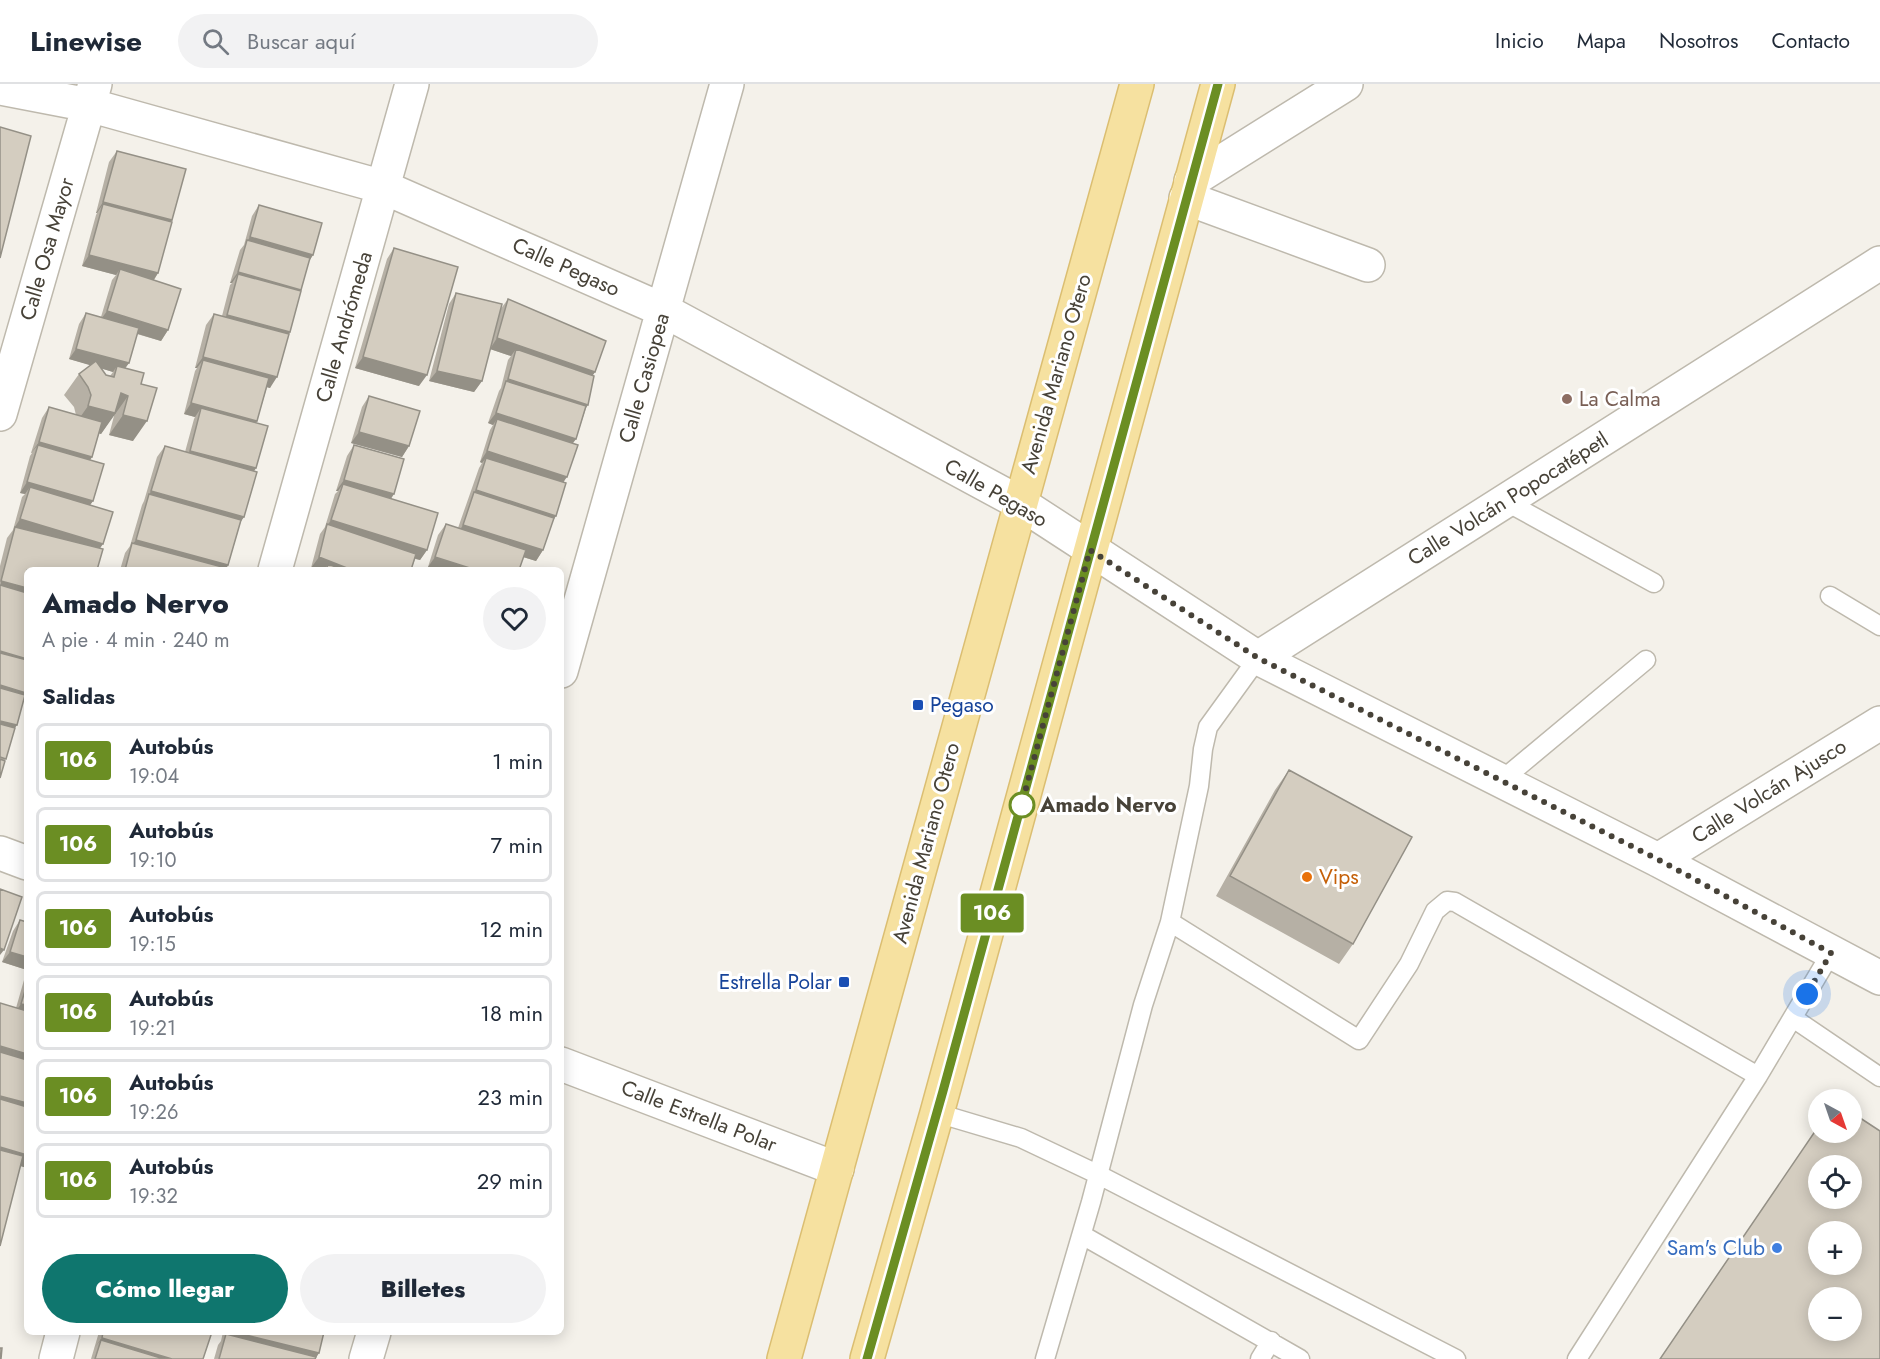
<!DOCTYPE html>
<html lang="es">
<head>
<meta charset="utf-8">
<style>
  body { margin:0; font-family:Jost,sans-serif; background:#f2f2f3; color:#1f2937; height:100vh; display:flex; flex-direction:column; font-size:22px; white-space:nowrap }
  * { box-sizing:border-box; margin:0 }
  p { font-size:20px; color:#747a83 }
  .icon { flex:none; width:33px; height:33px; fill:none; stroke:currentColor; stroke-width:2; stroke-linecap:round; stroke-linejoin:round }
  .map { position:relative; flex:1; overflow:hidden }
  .side { position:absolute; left:24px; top:483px; width:540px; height:768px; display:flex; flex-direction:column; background:#fff; border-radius:9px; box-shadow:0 3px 15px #0003 }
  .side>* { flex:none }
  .badge { padding:0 12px; border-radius:4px; font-size:21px; line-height:39px }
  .needle { width:39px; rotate:140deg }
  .controls { position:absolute; left:1808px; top:1005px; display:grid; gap:12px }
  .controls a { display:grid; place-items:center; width:54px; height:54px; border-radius:50%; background:#fff; box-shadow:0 3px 15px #0003; font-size:30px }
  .you { position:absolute; width:30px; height:30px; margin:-15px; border:4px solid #fff; border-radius:50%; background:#1a73e8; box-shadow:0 0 0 9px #1a73e833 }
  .map>.badge { position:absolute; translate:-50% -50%; box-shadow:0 0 0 3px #fff }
  h2 { padding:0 18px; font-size:22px; line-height:54px }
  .round { display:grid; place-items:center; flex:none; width:63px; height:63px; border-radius:32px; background:#f2f2f3 }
  .summary { display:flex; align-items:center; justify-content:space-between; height:102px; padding:0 18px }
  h1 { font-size:28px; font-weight:800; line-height:45px }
  .primary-button { display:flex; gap:12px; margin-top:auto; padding:12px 18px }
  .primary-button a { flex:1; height:69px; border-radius:36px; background:#0f766e; color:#fff; font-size:24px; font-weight:800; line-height:69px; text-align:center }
  .primary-button a+a { background:#f2f2f3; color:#1f2937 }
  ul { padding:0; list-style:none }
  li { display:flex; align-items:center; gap:18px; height:75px; margin:0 12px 9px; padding:0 6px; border:3px solid #e0e1e3; border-radius:9px }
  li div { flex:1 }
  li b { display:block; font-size:22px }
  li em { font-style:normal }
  li .badge { min-width:66px; font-weight:700; text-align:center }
  header { display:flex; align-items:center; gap:36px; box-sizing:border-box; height:84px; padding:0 30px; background:#fff; border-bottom:2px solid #e0e1e3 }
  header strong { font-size:28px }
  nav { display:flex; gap:33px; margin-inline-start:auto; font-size:21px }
  .search { width:420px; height:54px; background:#f2f2f3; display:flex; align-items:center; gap:15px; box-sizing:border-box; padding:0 21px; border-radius:33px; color:#747a83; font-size:22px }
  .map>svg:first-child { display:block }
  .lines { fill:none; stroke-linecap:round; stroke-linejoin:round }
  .lane-casing { stroke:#beb9ad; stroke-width:21 }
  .street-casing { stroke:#beb9ad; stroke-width:36 }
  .primary-casing { stroke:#dbbe71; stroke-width:36 }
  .lane { stroke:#fff; stroke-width:18 }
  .street { stroke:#fff; stroke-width:33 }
  .primary { stroke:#f6e1a0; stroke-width:33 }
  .wall { fill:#b6b0a5; fill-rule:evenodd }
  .shaded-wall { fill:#949086 }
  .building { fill:#d4cdc0; stroke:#949086; stroke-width:1.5; fill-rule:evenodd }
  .line-casing { stroke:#fff; stroke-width:14 }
  .line { stroke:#6b8e23; stroke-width:9 }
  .walk { stroke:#474238; stroke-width:6; stroke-dasharray:0 10.8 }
  .education-dot { fill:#8d6e63; stroke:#fff; stroke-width:2 }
  .transit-dot { fill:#1a4fb4; stroke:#fff; stroke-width:2 }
  .stop-dot { fill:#fff; stroke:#6b8e23; stroke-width:3 }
  .food-dot { fill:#e8710a; stroke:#fff; stroke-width:2 }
  .shop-dot { fill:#3f7fe0; stroke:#fff; stroke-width:2 }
  .labels { text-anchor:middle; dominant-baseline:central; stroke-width:6; stroke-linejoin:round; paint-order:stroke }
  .street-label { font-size:21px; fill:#474238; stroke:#fff }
  .education-label { font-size:21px; fill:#785e54; stroke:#fff; text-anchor:start }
  .transit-label { font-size:21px; fill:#164399; stroke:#fff; text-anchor:start }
  .stop-label { font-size:21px; font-weight:bold; fill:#474238; stroke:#fff; text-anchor:start }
  .food-label { font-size:21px; fill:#c56008; stroke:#fff; text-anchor:start }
  .shop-label { font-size:21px; fill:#366cbe; stroke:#fff; text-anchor:end }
</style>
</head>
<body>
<header>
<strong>Linewise</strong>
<div class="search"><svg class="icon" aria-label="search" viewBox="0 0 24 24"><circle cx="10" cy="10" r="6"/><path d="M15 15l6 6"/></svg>Buscar aquí</div>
<nav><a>Inicio</a><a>Mapa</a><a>Nosotros</a><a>Contacto</a></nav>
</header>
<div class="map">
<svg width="1880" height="1275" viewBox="0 0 1880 1275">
  <rect width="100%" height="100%" fill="#f4f1ea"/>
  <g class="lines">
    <g class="lane-casing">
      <path id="lane" d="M1505 417 1654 499
        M1830 512 1880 542
        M1502 696 1646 576
        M1170 838 1359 956 1409 880 1435 827 1447 817 1455 818 1758 992
        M1793 934 1880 993
        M937 1029 1021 1054 1097 1090 1456 1275
        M1082 1151 1300 1275
        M1045 1275 1091 1118 1143 921 1170 838 1199 702 1203 665 1208 643 1258 574
        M1260 1275 1271 1257
        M1577 1275 1758 992 1831 869"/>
    </g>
    <g class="street-casing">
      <path id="street" d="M0 4 89 21 383 103 663 226 1020 419 1258 574 1658 776 1880 894
        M1191 97 1346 0
        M1186 114 1368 181
        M0 330 95 0
        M275 486 412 0
        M1258 574 1880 179
        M561 587 727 0
        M0 769 27 779
        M1658 776 1880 639
        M561 980 837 1085
        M56 1275 63 1248
        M366 1275 374 1248"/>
    </g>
    <g class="primary-casing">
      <path id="primary" d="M784 1275 1137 0
        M867 1275 937 1029 1218 0"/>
    </g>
    <use href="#lane" class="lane"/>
    <use href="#street" class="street"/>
    <use href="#primary" class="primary"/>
  </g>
  <path class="wall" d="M117 67 172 136 171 138 158 189 154 196 168 246 161 257 137 250 129 279 125 284 141 300 133 357 109 351 114 332H113L101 350 99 349 92 373 90 376 93 417 27 486 24 611 17 641 14 644 0 694V482L7 454 13 446 22 413 25 410 20 409 30 372 32 369H31L42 334 49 323 76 331 74 323 64 311 79 290 91 281 69 275 79 240 86 229 101 233 112 196 116 191 82 182 96 131 97 129H96L109 78ZM101 284 113 288 110 292 106 291Z
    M259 121 313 171 309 177 300 207 290 248 270 304 267 303 257 337 256 339V384L254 387 244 433 241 437 228 481 226 486H120L125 469 130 462 142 421 144 417 157 373 165 362 185 368 194 335 195 333 184 330 195 287 197 284H195L206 241 214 230 222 232 230 201 232 199H230L240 166 244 161 252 132Z
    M394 164 419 302 355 284 387 175Z
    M456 209 500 226 508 215 595 288 592 292 586 324 576 355 573 359 556 432 553 436 543 466 536 477 523 473 519 486H435L428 483 438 451 446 440 458 444 479 384 482 379 480 378 490 346 493 341 488 339 499 307 501 304 508 276 511 272 490 265 482 297 474 308 429 297 449 220Z
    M369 312 409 362 402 373 351 359 362 323Z
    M354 361 427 466 420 476 415 475 411 486H316L311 484 320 450 325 443 335 410 338 407H336L347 372Z
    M1289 686 1353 860 1339 880 1216 812 1275 706Z
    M20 836 27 838V886L2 878 13 847Z
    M27 891V1084L21 1082 16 924 24 896Z
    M99 1248H212L203 1275H91Z
    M223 1248H324L319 1269 315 1275H214L218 1261 221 1257Z"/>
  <path class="shaded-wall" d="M103 118 172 136 165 147 103 120 97 129H96Z
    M250 153 313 171 306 182 246 159Z
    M89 171 158 189 151 200 120 185 116 191 82 182Z
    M238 188 301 206 293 217 238 190 232 199H230Z
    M107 227 168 246 161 257 99 238Z
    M227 231 290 248 283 259 220 241Z
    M497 254 595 288 588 298 516 265 511 272 490 265Z
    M76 265 129 279 121 290 117 282 113 288 69 275Z
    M203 273 277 293 270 304 200 285 203 276 197 284H195Z
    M363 273 427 291 419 302 355 284Z
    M437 287 482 297 474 308 429 297Z
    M508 295 588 321 580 332 505 298Z
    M121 309 128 312 101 350 74 342 88 322Z
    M191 319 257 337 250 347 201 324 195 333 184 330Z
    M496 329 576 355 568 365 497 335 493 341 488 339Z
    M123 331 147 337 133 357 109 351Z
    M359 348 409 362 402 373 351 359Z
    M39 358 92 373 85 384 38 361 31 369Z
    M190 367 256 384 249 395 182 377Z
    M487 367 567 393 559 404 486 374 482 379 480 378Z
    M344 396 394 410 387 421 343 400 338 407H336Z
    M27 398 93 417 86 427 30 403 25 410 20 409Z
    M476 406 556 432 549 442 473 409Z
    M151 407 244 433 236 444 149 411Z
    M20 435 103 460 96 470 15 443 13 446Z
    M331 436 427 466 420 476 325 447 327 442Z
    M463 441 543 466 536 477 456 452Z
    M136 456 228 481 225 486 131 462Z
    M319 473 352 486H326L328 480 324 486H316L311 484Z
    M435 473 476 486H435L428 483Z
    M1 497 27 504V516L0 510Z
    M0 567 27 575V588L0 580Z
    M0 601 26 609 18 619 0 614Z
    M0 637 17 641 9 652 0 649Z
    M0 864 4 866 0 871Z
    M10 868 27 873V886L2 878Z
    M21 920 27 921V934L14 930Z
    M0 962 27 970V979L0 975Z
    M0 1012 27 1019V1032L0 1024Z
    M0 1063 27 1071V1084L0 1076Z
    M227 1248H234L319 1269 315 1275 226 1251Z
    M102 1254 172 1275H130L101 1256 94 1264Z"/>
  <path class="building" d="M0 43 31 52 0 174Z
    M117 67 186 85 172 136 103 118Z
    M103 120 172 138 158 189 89 171Z
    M259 121 322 139 313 171 250 153Z
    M247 156 310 174 301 206 238 188Z
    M394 164 458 183 427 291 363 273Z
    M120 185 181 205 168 246 107 227Z
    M238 190 301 207 290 248 227 231Z
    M456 209 502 220 482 297 437 287Z
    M508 215 606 257 595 288 497 254Z
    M86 229 139 244 129 279 76 265Z
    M214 230 289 250 277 293 203 273Z
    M516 265 594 292 588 321 508 295Z
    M203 276 269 294 257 337 191 319Z
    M96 277 106 291 114 293 117 282 144 289 141 300 157 304 147 337 123 331 128 312 121 309 115 329 88 322 91 311 88 303 79 290Z
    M506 297 586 322 576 355 496 329Z
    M369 312 420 327 409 362 359 348Z
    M49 323 102 338 92 373 39 358Z
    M201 324 268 342 256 384 190 367Z
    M497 335 578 361 567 393 487 367Z
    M38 361 104 380 93 417 27 398Z
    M354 361 404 375 394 410 344 396Z
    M165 362 257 388 244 433 151 407Z
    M486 374 566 399 556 432 476 406Z
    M343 400 438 429 427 466 331 436Z
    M30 403 113 428 103 460 20 435Z
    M474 408 554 434 543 466 463 441Z
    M149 410 241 436 228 481 136 456Z
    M327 440 416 470 411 486H352L319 473Z
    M446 440 526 466 519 486H476L435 473Z
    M15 443 103 465 97 486H27V504L1 497Z
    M132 459 226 484V486H125Z
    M328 480 344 486H326Z
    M0 501 27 509V575L0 567Z
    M0 569 27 576V604L26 609 0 601Z
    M0 604 25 611 17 641 0 637Z
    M0 640 15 644 6 675 0 673Z
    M0 675 5 677 0 694Z
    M1289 686 1412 753 1353 860 1230 792Z
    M0 805 22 813 4 866 0 864Z
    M20 836 27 838V873L10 868Z
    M27 900V921L21 920Z
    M0 919 27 927V970L0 962Z
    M0 968 27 976V1019L0 1012Z
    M0 1015 27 1023V1071L0 1063Z
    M1851 1028 1880 1047V1275H1660L1818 1043V1048H1851ZM1818 1082H1851V1114H1818ZM1818 1148H1851V1180H1818ZM1818 1214H1851V1246H1818Z
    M0 1066 23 1072 0 1162Z
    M103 1248H212L203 1275H172L102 1254Z
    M234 1248H324L319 1269Z
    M226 1250 316 1273 315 1275H219Z
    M101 1256 164 1275H95Z
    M0 1264H2L1 1275H0Z"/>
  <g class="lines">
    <g class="line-casing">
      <path id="line" d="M867 1275 943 1007 1218 0"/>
    </g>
    <use href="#line" class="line"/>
    <path class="walk" d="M1022 721 1021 723 1090 466 1258 574 1659 776 1831 869 1807 910"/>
  </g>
  <circle class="education-dot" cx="1567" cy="315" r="6"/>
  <g class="transit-dot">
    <rect x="912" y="615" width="12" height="12" rx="3"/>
    <rect x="838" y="892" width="12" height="12" rx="3"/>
  </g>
  <circle class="stop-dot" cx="1022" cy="721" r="12"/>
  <circle class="food-dot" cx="1307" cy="793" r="6"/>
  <circle class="shop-dot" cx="1777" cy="1164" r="6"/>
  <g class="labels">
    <g class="street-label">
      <text transform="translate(47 165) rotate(-74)">Calle Osa Mayor</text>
      <text transform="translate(566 183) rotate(24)">Calle Pegaso</text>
      <text transform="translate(344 243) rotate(-74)">Calle Andrómeda</text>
      <text transform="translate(1056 290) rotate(-74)">Avenida Mariano Otero</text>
      <text transform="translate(644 294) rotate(-74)">Calle Casiopea</text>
      <text transform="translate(996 409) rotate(30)">Calle Pegaso</text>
      <text transform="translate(1508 415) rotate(-32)">Calle Volcán Popocatépetl</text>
      <text transform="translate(1769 707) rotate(-32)">Calle Volcán Ajusco</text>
      <text transform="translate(926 759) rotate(-75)">Avenida Mariano Otero</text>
      <text transform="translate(699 1032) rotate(21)">Calle Estrella Polar</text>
    </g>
    <g class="education-label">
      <text x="1579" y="315">La Calma</text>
    </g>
    <g class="transit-label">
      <text x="930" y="621">Pegaso</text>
      <text x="832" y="898" text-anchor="end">Estrella Polar</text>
    </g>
    <g class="stop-label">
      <text x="1040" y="721">Amado Nervo</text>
    </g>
    <g class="food-label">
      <text x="1319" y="793">Vips</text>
    </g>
    <g class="shop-label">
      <text x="1765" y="1164">Sam's Club</text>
    </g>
  </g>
</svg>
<div class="controls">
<a><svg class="needle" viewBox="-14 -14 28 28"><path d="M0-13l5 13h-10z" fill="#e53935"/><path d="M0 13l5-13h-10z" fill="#747a83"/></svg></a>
<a><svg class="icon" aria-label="locate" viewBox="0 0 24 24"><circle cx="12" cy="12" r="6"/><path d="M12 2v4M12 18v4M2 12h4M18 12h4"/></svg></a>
<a>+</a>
<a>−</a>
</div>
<div class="you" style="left:1807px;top:910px"></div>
<b class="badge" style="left:992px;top:829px;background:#6b8e23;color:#fff">106</b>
<section class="side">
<div class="summary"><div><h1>Amado Nervo</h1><p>A pie · 4 min · 240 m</p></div><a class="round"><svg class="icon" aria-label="heart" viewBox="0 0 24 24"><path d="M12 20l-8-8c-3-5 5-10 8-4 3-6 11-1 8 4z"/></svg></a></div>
<h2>Salidas</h2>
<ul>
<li><span class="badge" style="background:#6b8e23;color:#fff">106</span><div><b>Autobús</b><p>19:04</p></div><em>1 min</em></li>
<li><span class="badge" style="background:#6b8e23;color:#fff">106</span><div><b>Autobús</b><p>19:10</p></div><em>7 min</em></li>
<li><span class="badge" style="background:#6b8e23;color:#fff">106</span><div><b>Autobús</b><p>19:15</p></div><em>12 min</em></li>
<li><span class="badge" style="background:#6b8e23;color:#fff">106</span><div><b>Autobús</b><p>19:21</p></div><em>18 min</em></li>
<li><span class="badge" style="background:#6b8e23;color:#fff">106</span><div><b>Autobús</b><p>19:26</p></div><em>23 min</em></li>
<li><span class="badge" style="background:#6b8e23;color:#fff">106</span><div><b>Autobús</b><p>19:32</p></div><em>29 min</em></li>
</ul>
<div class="primary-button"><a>Cómo llegar</a><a>Billetes</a></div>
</section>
</div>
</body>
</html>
